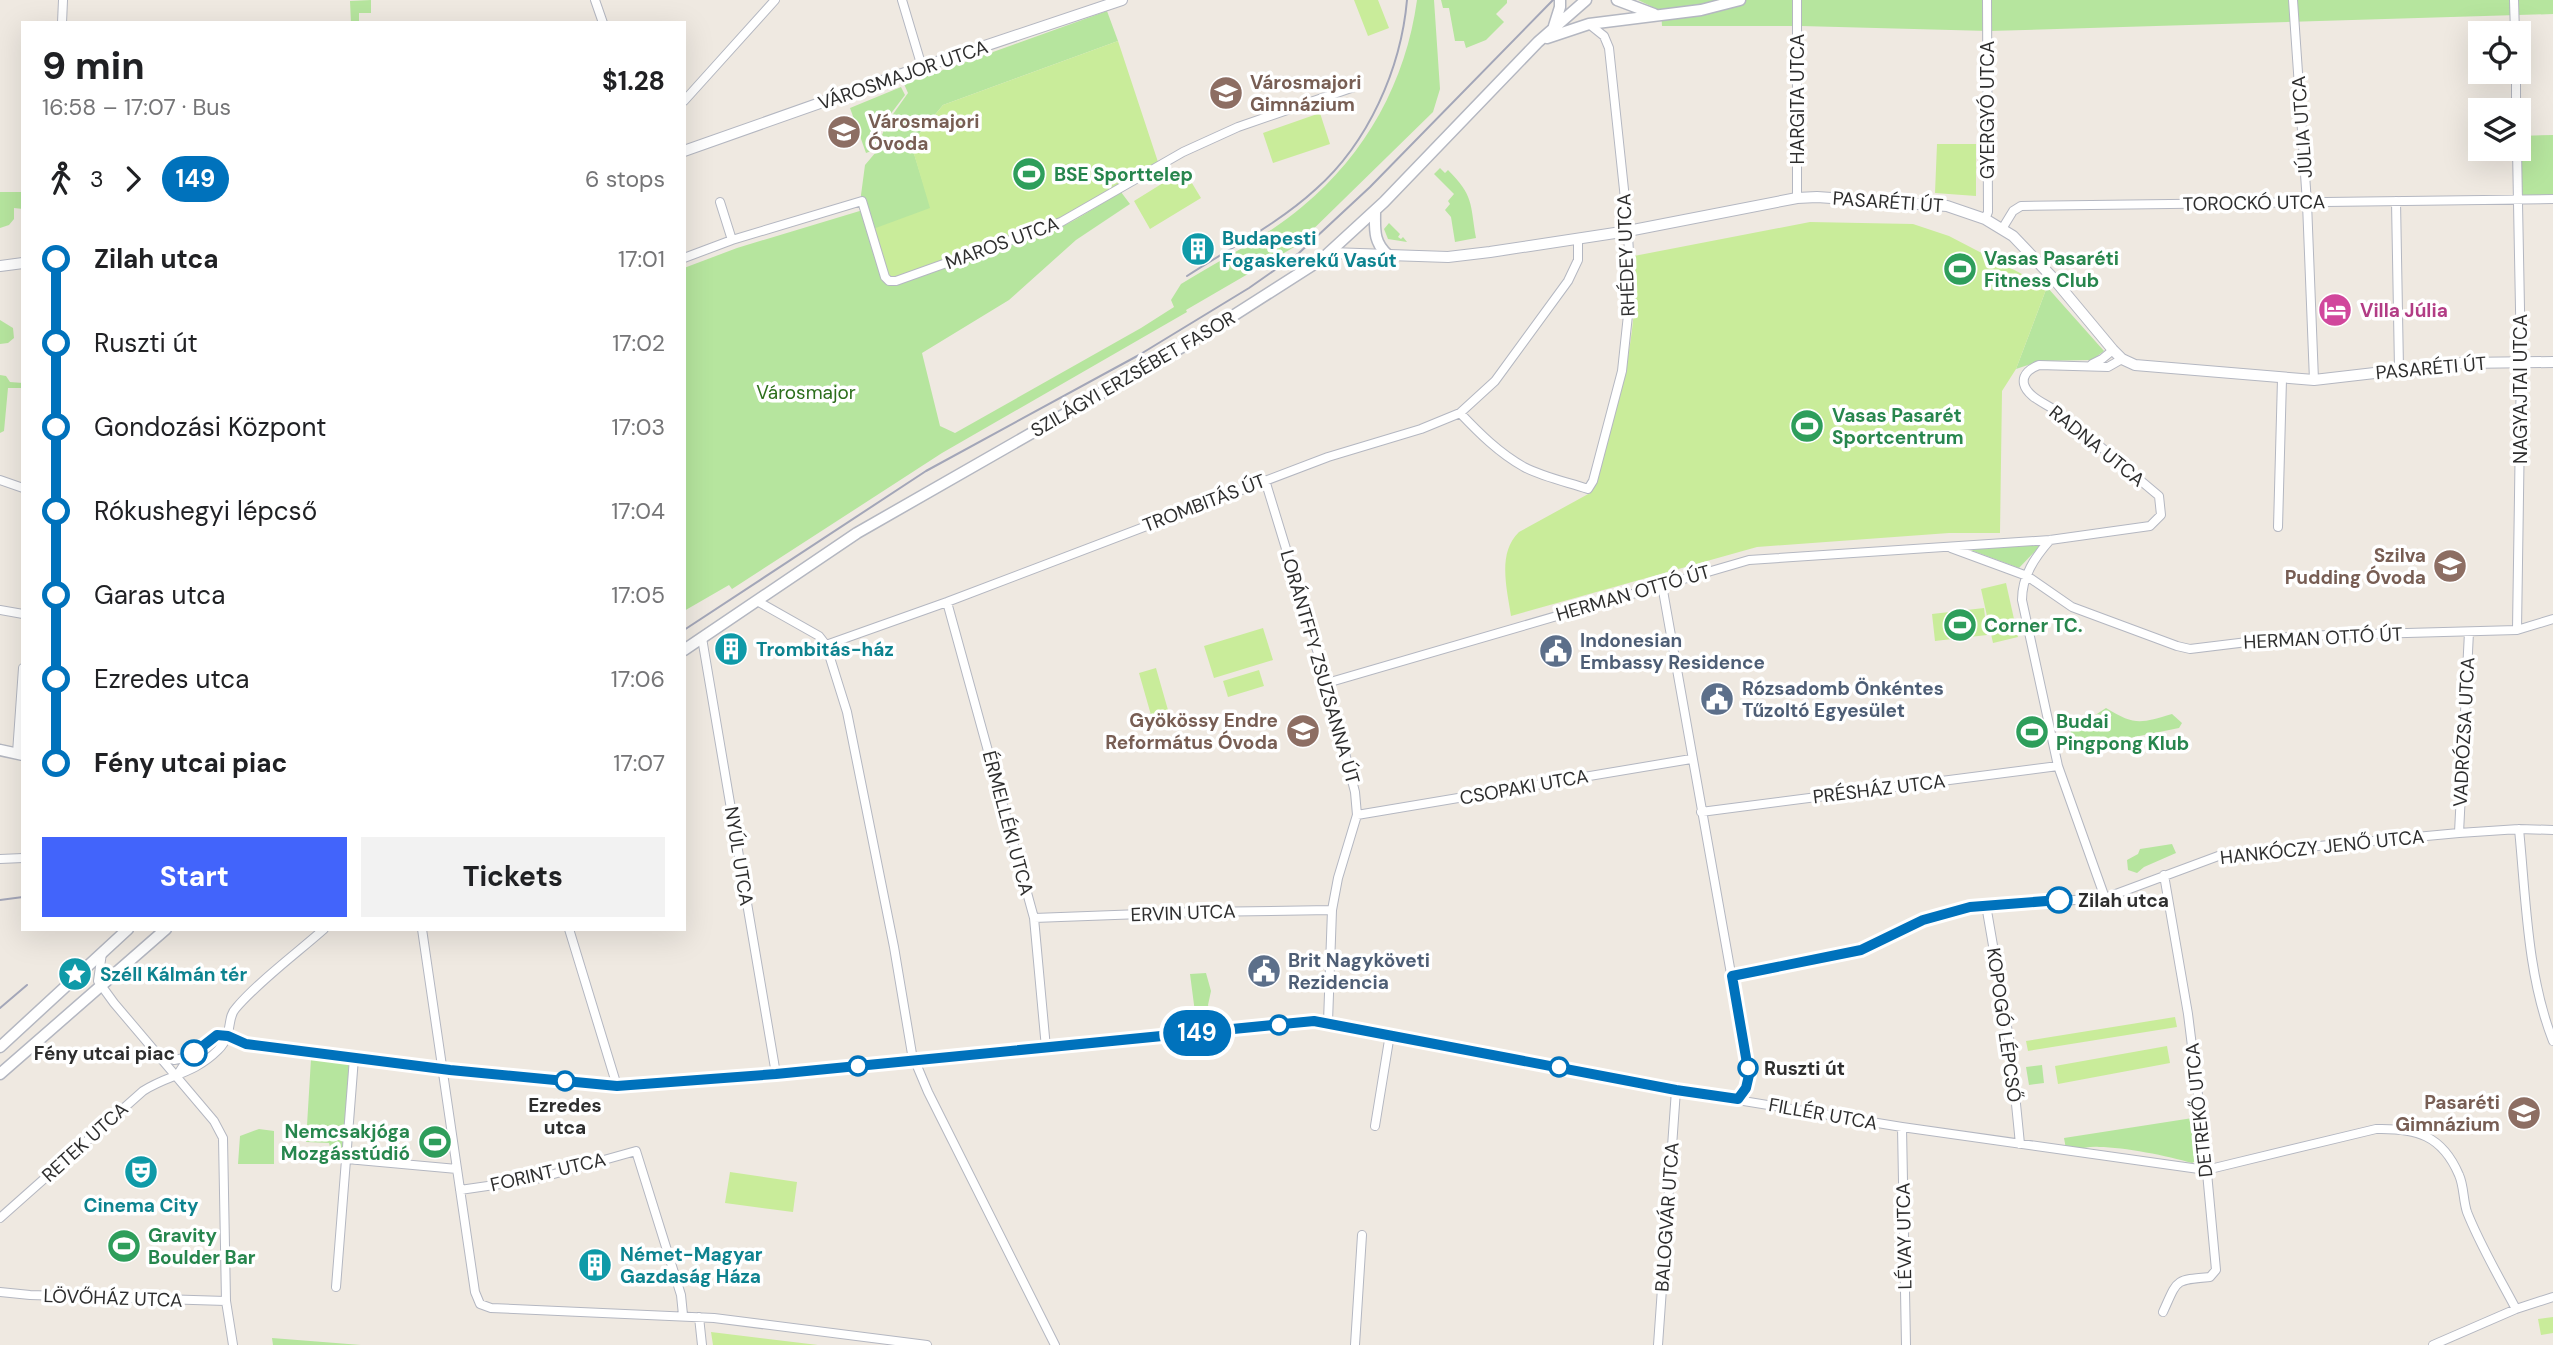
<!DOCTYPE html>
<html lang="en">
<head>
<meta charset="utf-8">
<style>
  body { margin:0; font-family:"DM Sans",sans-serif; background:#f2f2f2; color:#202124; height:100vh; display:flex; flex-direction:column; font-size:26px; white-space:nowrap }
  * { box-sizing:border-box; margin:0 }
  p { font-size:23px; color:#757577 }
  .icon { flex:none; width:38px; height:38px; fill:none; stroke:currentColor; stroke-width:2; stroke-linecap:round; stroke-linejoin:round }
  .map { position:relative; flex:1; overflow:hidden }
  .details { position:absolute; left:21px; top:21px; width:665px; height:910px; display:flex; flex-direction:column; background:#fff; border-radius:0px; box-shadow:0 7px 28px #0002 }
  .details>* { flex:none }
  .badge { padding:0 14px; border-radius:23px; font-size:24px; line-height:46px }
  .buttons { position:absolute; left:2468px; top:21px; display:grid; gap:14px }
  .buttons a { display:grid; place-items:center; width:63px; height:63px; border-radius:0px; background:#fff; box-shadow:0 7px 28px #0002; font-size:35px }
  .map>.badge { position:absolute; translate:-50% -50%; box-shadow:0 0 0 4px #fff }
  .legs { display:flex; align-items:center; gap:10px; height:77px; padding:0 21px; font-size:23px }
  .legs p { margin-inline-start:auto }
  .overview { display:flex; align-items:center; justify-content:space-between; height:119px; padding:0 21px }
  h1 { font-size:38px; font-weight:700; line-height:52px }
  .action { display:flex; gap:14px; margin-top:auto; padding:14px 21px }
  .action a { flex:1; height:80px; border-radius:0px; background:#4264fb; color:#fff; font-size:28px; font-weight:700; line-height:80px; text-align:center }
  .action a+a { background:#f2f2f2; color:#202124 }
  ul { padding:0 21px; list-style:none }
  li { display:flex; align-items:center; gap:24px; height:84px; font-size:26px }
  li i { display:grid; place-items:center; width:10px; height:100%; margin:0 9px; background:currentColor }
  li i::after { content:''; width:18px; height:18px; margin:-9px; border:5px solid; border-radius:50%; background:#fff }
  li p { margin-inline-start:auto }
  li:first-child i { background:linear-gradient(#0000 50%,currentColor 0) }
  li:last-child i { background:linear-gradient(currentColor 50%,#0000 0) }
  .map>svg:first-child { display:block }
  .green { fill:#b6e59e }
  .pitch { fill:#c9ec9a }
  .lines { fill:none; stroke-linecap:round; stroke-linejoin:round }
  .minor-casing { stroke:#b4b7c1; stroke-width:10 }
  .tertiary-casing { stroke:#b4b7c1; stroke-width:12 }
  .secondary-casing { stroke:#b4b7c1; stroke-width:13 }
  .minor { stroke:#fff; stroke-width:8 }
  .tertiary { stroke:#fff; stroke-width:10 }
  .secondary { stroke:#fff; stroke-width:10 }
  .tram { stroke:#a3a6b8; stroke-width:2 }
  .line-1-casing { stroke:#fff; stroke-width:16 }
  .line-1 { stroke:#0072bc; stroke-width:10 }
  .stop-1-dot { fill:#fff; stroke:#0072bc; stroke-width:3.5 }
  .labels { text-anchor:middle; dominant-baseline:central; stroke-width:7; stroke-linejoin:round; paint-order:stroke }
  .street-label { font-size:19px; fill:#2e2e2e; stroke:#fff }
  .education-label { font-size:19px; font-weight:bold; fill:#785e54; stroke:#fff; text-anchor:end }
  .leisure-label { font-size:19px; font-weight:bold; fill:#27864d; stroke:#fff; text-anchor:start }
  .culture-label { font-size:19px; font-weight:bold; fill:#0d838f; stroke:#fff; text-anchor:start }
  .hotel-label { font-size:19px; font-weight:bold; fill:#b23c85; stroke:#fff; text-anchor:start }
  .park-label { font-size:19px; fill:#2c6e1b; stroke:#fff }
  .service-label { font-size:19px; font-weight:bold; fill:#4e5e75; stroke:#fff; text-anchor:start }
  .stop-label { font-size:19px; font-weight:bold; fill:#2e2e2e; stroke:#fff; text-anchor:start }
</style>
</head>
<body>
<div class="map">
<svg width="2553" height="1345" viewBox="0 0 2553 1345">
  <rect width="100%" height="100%" fill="#efe9e1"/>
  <path class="green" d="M371 0V13H359V23H351L350 1Z
    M1417 0H1434L1440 89 1433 112 1296 246 1186 310 1187 312 942 453 732 589 729 585 684 611V268L737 248 863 210 861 195 865 165 876 152 886 124 908 93 904 84 1107 11 1118 41 943 105 911 144 931 208 891 286 1050 232 1075 220 1121 192 1130 204 1076 240 1009 300 922 353 940 426 955 433 1141 328 1174 307 1171 300 1181 284C1221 259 1267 237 1303 206 1366 154 1406 81 1417 0Z
    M1441 0H1507V3L1496 14 1504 22 1486 40 1466 48 1464 41H1455L1449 8H1443Z
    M1638 0H2553V14L1989 31 1801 26H1662L1661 11Z
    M901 87 905 95 883 124 874 150 866 153 850 108Z
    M2553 135V199H2518V136Z
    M1440 168 1445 173 1448 170C1474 196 1470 203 1476 238L1455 242 1451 217 1445 210 1450 204 1448 201 1454 194 1434 174Z
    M0 192H23V209L14 208V219L9 225 0 228Z
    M1389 223 1400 234 1398 237 1401 239 1403 237 1407 242 1388 239 1384 229Z
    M2047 287 2104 351 2092 360 2040 361 2016 369Z
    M0 320 13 328 14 338 8 343 0 344Z
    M0 375 6 376 10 382 23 383V388H8L4 431 0 433Z
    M2041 545 2019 568 1968 549Z
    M2106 708C2135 726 2141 723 2172 714L2182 723 2179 728 2090 746 2083 742 2068 744 2071 731Z
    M2172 844 2176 853 2144 867 2137 873 2128 870 2127 860 2138 854 2140 849Z
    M1206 973 1211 991 1208 1005 1212 1018 1196 1020 1190 974Z
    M311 1059 349 1063 347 1096 350 1103 346 1149 340 1154H332L329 1143 306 1142Z
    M2042 1065 2044 1083 2029 1085 2026 1067Z
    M2199 1117 2204 1156 2192 1163C2168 1156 2124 1147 2099 1147 2089 1146 2079 1150 2066 1149L2064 1138Z
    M259 1129 274 1131V1164H238L240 1136Z
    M272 1338 361 1345H375H273Z"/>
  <path class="pitch" d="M1354 0H1378L1389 28 1368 36Z
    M1118 41 1158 162 1117 185 1121 192 1075 220 1050 232 891 286 873 229 930 208 911 144 943 105Z
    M1320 113 1330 144 1273 163 1263 133Z
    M1937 144H1976V196L1935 193Z
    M1184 170 1201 198 1150 229 1134 201Z
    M1810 222 1913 224 1949 236 2047 287 2016 369 2002 391 2000 533H1949L1757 547 1511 616C1507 589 1497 553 1519 532L1590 493 1598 481 1597 476C1619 404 1640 331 1634 256Z
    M2006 583 2018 637 1993 643 1981 589Z
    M1984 608 1987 635 1935 641 1932 614Z
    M1263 628 1273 660 1214 678 1204 646Z
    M1156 668 1168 710 1151 715 1139 673Z
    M1259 670 1264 686 1228 697 1223 681Z
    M2175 1017 2177 1027 2028 1051 2026 1041Z
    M2167 1046 2170 1063 2058 1084 2055 1066Z
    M730 1172 797 1182 793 1212 725 1203Z
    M2553 1317V1333L2541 1335 2538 1319Z
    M711 1332 818 1345H713Z"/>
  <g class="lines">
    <g class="minor-casing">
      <path id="minor" d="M595 0 603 23
        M902 0 922 67
        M2293 0 2307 203 2314 380
        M2514 0 2515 33
        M62 23 63 0
        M2516 72V110
        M684 101 775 0
        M1797 198V0
        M2396 201 2399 369
        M720 202 732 240
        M1985 219 1988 212 1987 0
        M2002 229 2013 211 2021 206 2553 199
        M684 258 732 240 862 201 885 277 889 281H896L1061 222 1183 152 1238 127 1357 86
        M2092 364 2102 359 2113 350
        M1460 413C1479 433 1499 453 1524 467 1543 477 1567 482 1588 489L1593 481 1622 371 1631 287 1627 218 1609 48 1604 36 1589 24
        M0 480 23 488
        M1265 480 1327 683 1355 792 1357 815 1338 878 1332 910 1328 1022
        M2278 527 2282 379
        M2050 540C2035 557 2022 576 2022 600L2058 766 2105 898
        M1951 548 2027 576 2072 607 2177 646 2190 649 2297 636 2517 630 2553 619
        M1662 585 1749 1075 1747 1088 1738 1099
        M757 601 819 636 826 645 847 712 894 947 912 1054 928 1092 1055 1345
        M947 602 1034 918 1046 1048
        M0 610 23 614
        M2517 630 2521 362 2517 149
        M702 638 776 1074
        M826 645 947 602 1328 457 1421 429 1460 413 1495 381 1568 281 1578 260V239
        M1327 683 1749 560 2050 540 2150 526 2161 515 2159 496C2124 467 2090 436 2053 409 2044 403 2027 396 2024 384 2022 374 2031 368 2039 365L2108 367 2122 359
        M17 753 23 668
        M1701 812 2058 766
        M1357 815 1691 759
        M2519 829C2526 899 2527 975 2553 1041
        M2459 833 2469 632
        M0 859 23 858
        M1986 905 2010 1044 2020 1144
        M1034 918 1195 912 1332 910
        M422 929 475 1292 480 1304 491 1308 714 1318 927 1345
        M569 929 617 1086
        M102 953 98 981 114 1003 214 1121 223 1138 226 1301 233 1345
        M1732 976 1861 950 1923 920 1970 907 2105 898 2221 855 2459 833 2519 829 2553 830
        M161 1056 174 1060 189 1057
        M176 1077 189 1057 217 1035 228 1036 246 1044 443 1070 617 1086 776 1074 1314 1021 1328 1022 1676 1090 1902 1127 2206 1170 2376 1129C2416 1128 2442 1135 2459 1175 2464 1186 2463 1200 2467 1212 2480 1245 2499 1277 2516 1309
        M1375 1126 1390 1034
        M1902 1127 1906 1345
        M347 1159 457 1169
        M460 1190 536 1179 636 1151 681 1295 683 1315
        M0 1218 143 1091C169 1074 193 1075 218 1050 234 1034 226 1018 236 1008 259 981 297 953 324 929
        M336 1287 354 1058
        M0 1292 30 1295 226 1301
        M2163 1312C2178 1279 2174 1280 2210 1277L2216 1270 2205 1151 2188 1014 2164 875
        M699 1317 702 1345
        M1355 1345 1362 1235
        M1658 1345 1676 1090
        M2433 1345 2516 1309 2553 1297"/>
    </g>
    <g class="tertiary-casing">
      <path id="tertiary" d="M684 151 922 67 1122 0
        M1330 253 1448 257 1490 252 1628 231 1797 198 1817 197 1947 206 1985 219 2013 236 2053 278 2113 350 2122 359 2135 365 2314 380 2461 363 2553 362
        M0 266 23 263"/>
    </g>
    <g class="secondary-casing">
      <path id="secondary" d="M1617 0 1654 14
        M1554 26 1560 7V0
        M1547 38 1589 24 1701 10 1740 0
        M1375 211C1375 229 1373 242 1388 255
        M684 650 857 533 1203 335 1322 259 1384 202 1538 42 1586 0
        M0 750 23 755
        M0 1047 128 929
        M0 1074 166 929"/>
    </g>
    <use href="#minor" class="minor"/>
    <use href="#tertiary" class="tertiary"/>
    <use href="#secondary" class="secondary"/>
    <path class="tram" d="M1187 276C1230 248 1278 224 1316 189 1368 143 1401 69 1407 0
      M684 630 926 471 1139 355 1249 288 1299 253 1370 187 1553 0
      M0 900 23 897
      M0 1008 27 985"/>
  </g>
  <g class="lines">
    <g class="line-1-casing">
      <path id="line-1" d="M194 1053 217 1035 228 1036 246 1044 450 1070 617 1086 776 1074 1314 1021 1676 1090 1738 1099 1746 1088 1749 1075 1732 976 1861 950 1923 920 1970 907 2059 900"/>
    </g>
    <use href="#line-1" class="line-1"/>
  </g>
  <defs>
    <g id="school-disc" transform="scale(1.75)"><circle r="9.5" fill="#8d6e63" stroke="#fff"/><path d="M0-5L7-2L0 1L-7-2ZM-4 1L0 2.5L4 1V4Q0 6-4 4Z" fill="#fff"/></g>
    <g id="stadium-disc" transform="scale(1.75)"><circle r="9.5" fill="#2e9e5b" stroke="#fff"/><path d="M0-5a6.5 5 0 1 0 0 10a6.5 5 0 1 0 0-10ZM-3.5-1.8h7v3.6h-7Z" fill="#fff"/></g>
    <g id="building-disc" transform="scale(1.75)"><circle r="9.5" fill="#0f9aa8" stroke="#fff"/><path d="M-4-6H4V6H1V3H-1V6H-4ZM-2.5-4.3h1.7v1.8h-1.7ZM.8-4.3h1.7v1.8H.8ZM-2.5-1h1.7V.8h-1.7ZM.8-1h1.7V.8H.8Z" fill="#fff"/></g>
    <g id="hotel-disc" transform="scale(1.75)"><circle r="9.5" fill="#d1479c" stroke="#fff"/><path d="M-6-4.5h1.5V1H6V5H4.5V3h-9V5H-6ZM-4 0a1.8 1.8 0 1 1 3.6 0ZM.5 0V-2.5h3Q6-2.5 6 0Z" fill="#fff"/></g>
    <g id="civic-disc" transform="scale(1.75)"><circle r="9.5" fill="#5c6f8a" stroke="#fff"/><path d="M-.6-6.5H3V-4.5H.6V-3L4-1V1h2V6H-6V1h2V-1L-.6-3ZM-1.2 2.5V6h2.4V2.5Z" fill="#fff"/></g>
    <g id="sight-disc" transform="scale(1.75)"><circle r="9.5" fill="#0f9aa8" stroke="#fff"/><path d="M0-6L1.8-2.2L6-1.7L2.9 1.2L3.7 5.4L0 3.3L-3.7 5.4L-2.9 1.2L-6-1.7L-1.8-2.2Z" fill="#fff"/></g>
    <g id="theatre-disc" transform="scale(1.75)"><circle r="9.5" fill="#0f9aa8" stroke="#fff"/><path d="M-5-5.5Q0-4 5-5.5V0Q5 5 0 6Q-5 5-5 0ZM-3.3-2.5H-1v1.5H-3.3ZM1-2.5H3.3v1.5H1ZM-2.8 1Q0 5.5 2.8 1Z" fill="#fff"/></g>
  </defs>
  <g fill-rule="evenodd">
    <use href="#school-disc" x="1226" y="93"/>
    <use href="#school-disc" x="844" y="132"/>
    <use href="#stadium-disc" x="1029" y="174"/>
    <use href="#building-disc" x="1198" y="249"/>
    <use href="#stadium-disc" x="1960" y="269"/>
    <use href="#hotel-disc" x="2335" y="310"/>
    <use href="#stadium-disc" x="1807" y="426"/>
    <use href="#school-disc" x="2450" y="566"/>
    <use href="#stadium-disc" x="1960" y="625"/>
    <use href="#building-disc" x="731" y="649"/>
    <use href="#civic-disc" x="1556" y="651"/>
    <use href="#civic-disc" x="1717" y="699"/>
    <use href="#school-disc" x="1303" y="731"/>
    <use href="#stadium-disc" x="2032" y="732"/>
    <use href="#civic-disc" x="1264" y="971"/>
    <use href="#sight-disc" x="75" y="974"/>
    <use href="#school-disc" x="2524" y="1113"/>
    <use href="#stadium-disc" x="435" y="1142"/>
    <use href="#theatre-disc" x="141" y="1172"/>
    <use href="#stadium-disc" x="124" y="1246"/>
    <use href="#building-disc" x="595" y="1265"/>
  </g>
  <g class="stop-1-dot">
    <circle cx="2059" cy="900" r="12"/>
    <circle cx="1279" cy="1025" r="9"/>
    <circle cx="194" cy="1053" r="12"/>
    <circle cx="858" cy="1066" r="9"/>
    <circle cx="1559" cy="1067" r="9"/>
    <circle cx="1748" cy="1068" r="9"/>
    <circle cx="565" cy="1081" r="9"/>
  </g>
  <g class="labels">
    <g class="street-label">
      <text transform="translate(903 75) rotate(-19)">VÁROSMAJOR UTCA</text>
      <text transform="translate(1797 99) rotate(-90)">HARGITA UTCA</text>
      <text transform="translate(1987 110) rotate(-90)">GYERGYÓ UTCA</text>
      <text transform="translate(2302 127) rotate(-94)">JÚLIA UTCA</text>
      <text transform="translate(1888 202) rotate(4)">PASARÉTI ÚT</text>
      <text transform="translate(2254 203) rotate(-1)">TOROCKÓ UTCA</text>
      <text transform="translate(1002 243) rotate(-20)">MAROS UTCA</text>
      <text transform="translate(1626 255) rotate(-92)">RHÉDEY UTCA</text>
      <text transform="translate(2431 368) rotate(-5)">PASARÉTI ÚT</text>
      <text transform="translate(1133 374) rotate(-30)">SZILÁGYI ERZSÉBET FASOR</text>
      <text transform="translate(2520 389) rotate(-90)">NAGYAJTAI UTCA</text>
      <text transform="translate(2097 446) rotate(39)">RADNA UTCA</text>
      <text transform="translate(1204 503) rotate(-21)">TROMBITÁS ÚT</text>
      <text transform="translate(1633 593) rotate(-16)">HERMAN OTTÓ ÚT</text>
      <text transform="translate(2323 638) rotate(-3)">HERMAN OTTÓ ÚT</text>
      <text transform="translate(1320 667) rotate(74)">LORÁNTFFY ZSUZSANNA ÚT</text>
      <text transform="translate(2464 732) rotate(-87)">VADRÓZSA UTCA</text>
      <text transform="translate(1524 787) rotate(-10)">CSOPAKI UTCA</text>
      <text transform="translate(1879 789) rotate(-7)">PRÉSHÁZ UTCA</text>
      <text transform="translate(1008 823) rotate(75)">ÉRMELLÉKI UTCA</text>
      <text transform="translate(2322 847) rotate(-6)">HANKÓCZY JENŐ UTCA</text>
      <text transform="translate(739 856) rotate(81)">NYÚL UTCA</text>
      <text transform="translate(1183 913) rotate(-2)">ERVIN UTCA</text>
      <text transform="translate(2004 1025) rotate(82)">KOPOGÓ LÉPCSŐ</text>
      <text transform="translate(2199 1110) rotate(-96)">DETREKŐ UTCA</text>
      <text transform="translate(1823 1114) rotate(10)">FILLÉR UTCA</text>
      <text transform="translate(85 1142) rotate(-42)">RETEK UTCA</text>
      <text transform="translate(548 1172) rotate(-13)">FORINT UTCA</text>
      <text transform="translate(1667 1217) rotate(-86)">BALOGVÁR UTCA</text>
      <text transform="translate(1904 1236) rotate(-91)">LÉVAY UTCA</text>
      <text transform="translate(113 1298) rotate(2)">LÖVŐHÁZ UTCA</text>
    </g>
    <g class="education-label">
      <text x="1250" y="82" text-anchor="start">Városmajori<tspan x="1250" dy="22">Gimnázium</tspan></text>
      <text x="868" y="121" text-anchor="start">Városmajori<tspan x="868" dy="22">Óvoda</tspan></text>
      <text x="2426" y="555">Szilva<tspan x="2426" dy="22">Pudding Óvoda</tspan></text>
      <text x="1278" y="720">Gyökössy Endre<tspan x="1278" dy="22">Református Óvoda</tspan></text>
      <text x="2500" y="1102">Pasaréti<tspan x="2500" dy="22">Gimnázium</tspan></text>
    </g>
    <g class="leisure-label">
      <text x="1054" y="174">BSE Sporttelep</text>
      <text x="1984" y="258">Vasas Pasaréti<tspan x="1984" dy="22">Fitness Club</tspan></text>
      <text x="1832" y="415">Vasas Pasarét<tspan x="1832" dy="22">Sportcentrum</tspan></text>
      <text x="1984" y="625">Corner TC.</text>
      <text x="2056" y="721">Budai<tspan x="2056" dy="22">Pingpong Klub</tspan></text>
      <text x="410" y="1131" text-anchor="end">Nemcsakjóga<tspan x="410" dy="22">Mozgásstúdió</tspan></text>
      <text x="148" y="1235">Gravity<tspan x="148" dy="22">Boulder Bar</tspan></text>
    </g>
    <g class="culture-label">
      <text x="1222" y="238">Budapesti<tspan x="1222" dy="22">Fogaskerekű Vasút</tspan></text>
      <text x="756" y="649">Trombitás-ház</text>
      <text x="100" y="974">Széll Kálmán tér</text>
      <text x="141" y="1205" text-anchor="middle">Cinema City</text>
      <text x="620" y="1254">Német-Magyar<tspan x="620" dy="22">Gazdaság Háza</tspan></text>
    </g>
    <g class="hotel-label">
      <text x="2360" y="310">Villa Júlia</text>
    </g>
    <g class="park-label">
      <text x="806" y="392">Városmajor</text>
    </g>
    <g class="service-label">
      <text x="1580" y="640">Indonesian<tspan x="1580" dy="22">Embassy Residence</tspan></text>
      <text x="1742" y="688">Rózsadomb Önkéntes<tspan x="1742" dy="22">Tűzoltó Egyesület</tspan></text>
      <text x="1288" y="960">Brit Nagyköveti<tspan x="1288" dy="22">Rezidencia</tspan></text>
    </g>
    <g class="stop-label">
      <text x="2078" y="900">Zilah utca</text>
      <text x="175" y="1053" text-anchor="end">Fény utcai piac</text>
      <text x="1764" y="1068">Ruszti út</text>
      <text x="565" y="1105" text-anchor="middle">Ezredes<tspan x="565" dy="22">utca</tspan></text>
    </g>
  </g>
</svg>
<div class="buttons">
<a><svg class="icon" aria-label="locate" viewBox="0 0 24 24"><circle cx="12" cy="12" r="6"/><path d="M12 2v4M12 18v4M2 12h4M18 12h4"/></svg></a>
<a><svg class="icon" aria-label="layers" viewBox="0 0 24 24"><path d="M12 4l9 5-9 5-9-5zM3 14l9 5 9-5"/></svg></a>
</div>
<b class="badge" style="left:1197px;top:1033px;background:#0072bc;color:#fff">149</b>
<section class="details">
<div class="overview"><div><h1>9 min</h1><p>16:58 – 17:07 · Bus</p></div><b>$1.28</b></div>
<div class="legs"><svg class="icon" aria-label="walk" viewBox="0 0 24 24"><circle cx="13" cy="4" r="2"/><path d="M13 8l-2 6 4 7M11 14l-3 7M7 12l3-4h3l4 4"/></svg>3<svg class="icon" aria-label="forward" viewBox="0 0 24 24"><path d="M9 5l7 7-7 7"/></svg><b class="badge" style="background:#0072bc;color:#fff">149</b><p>6 stops</p></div>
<ul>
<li><i style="color:#0072bc"></i><b>Zilah utca</b><p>17:01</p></li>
<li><i style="color:#0072bc"></i><span>Ruszti út</span><p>17:02</p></li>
<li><i style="color:#0072bc"></i><span>Gondozási Központ</span><p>17:03</p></li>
<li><i style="color:#0072bc"></i><span>Rókushegyi lépcső</span><p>17:04</p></li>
<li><i style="color:#0072bc"></i><span>Garas utca</span><p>17:05</p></li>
<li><i style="color:#0072bc"></i><span>Ezredes utca</span><p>17:06</p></li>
<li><i style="color:#0072bc"></i><b>Fény utcai piac</b><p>17:07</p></li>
</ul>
<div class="action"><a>Start</a><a>Tickets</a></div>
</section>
</div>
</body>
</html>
